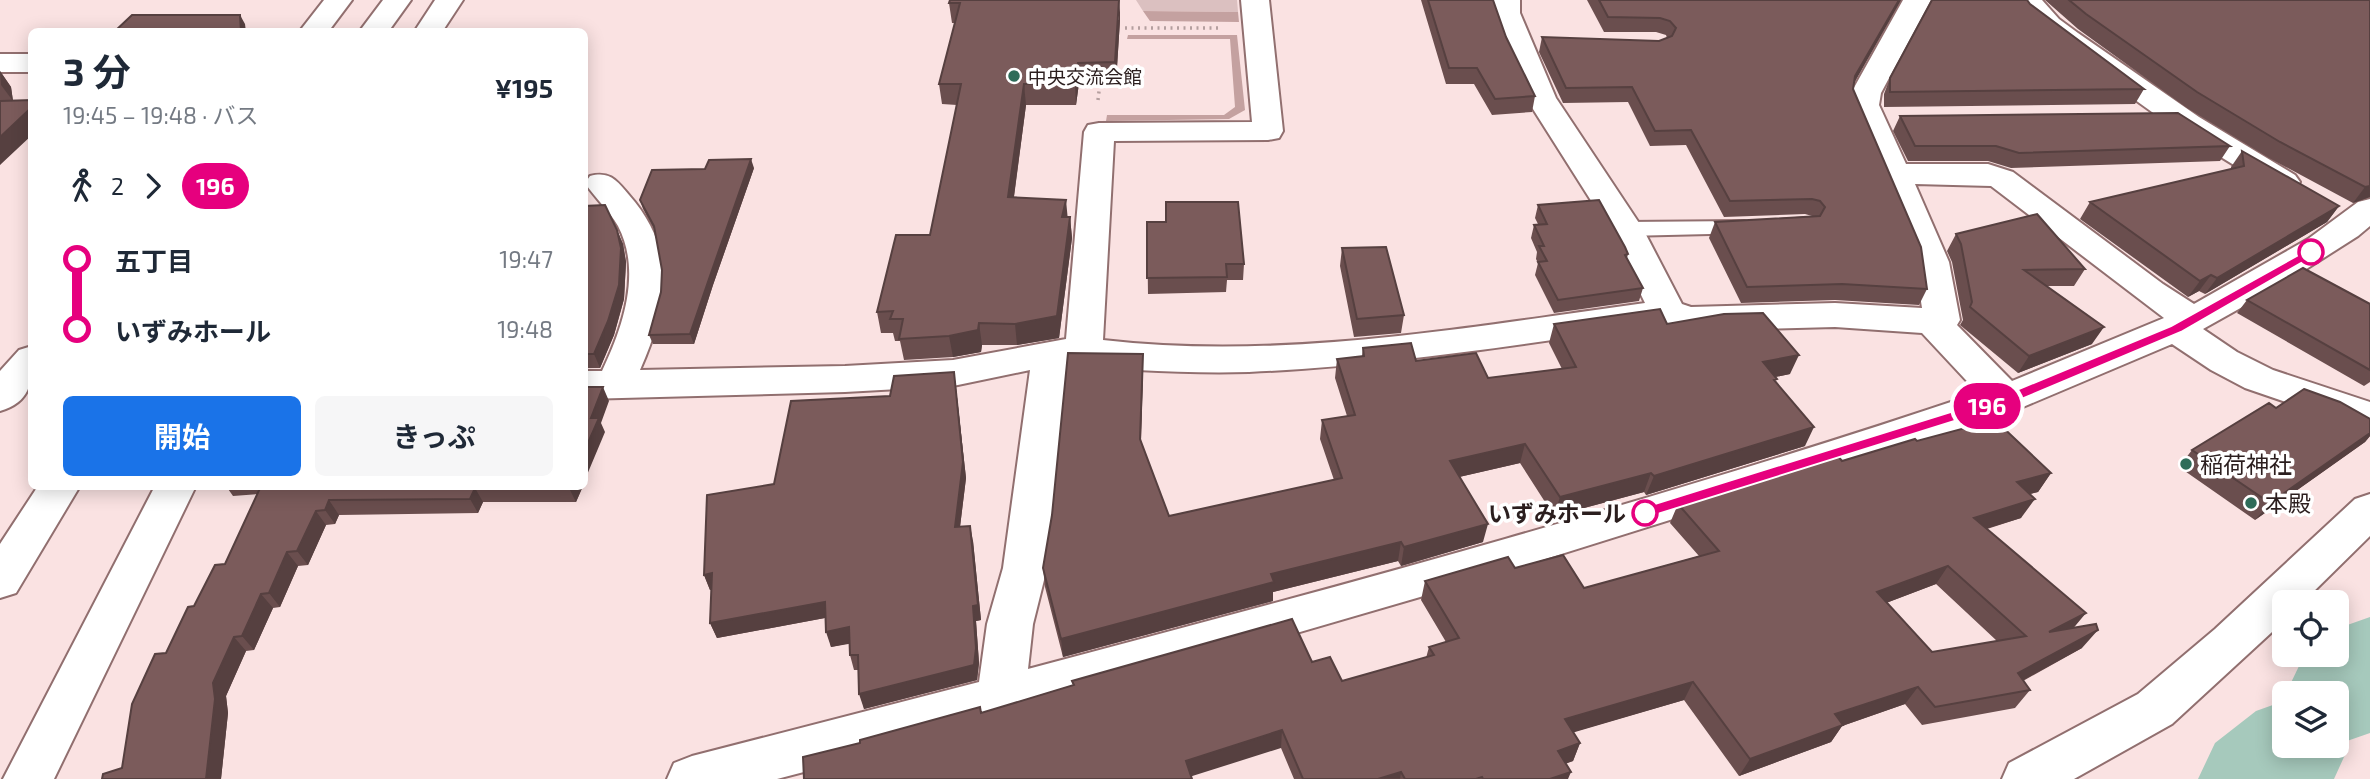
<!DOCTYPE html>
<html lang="ja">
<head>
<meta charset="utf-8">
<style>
  body { margin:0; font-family:"Exo 2","Noto Sans JP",sans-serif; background:#f6f6f7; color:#1f2937; height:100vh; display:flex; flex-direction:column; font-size:26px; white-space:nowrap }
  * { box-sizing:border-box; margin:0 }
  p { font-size:23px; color:#747a83 }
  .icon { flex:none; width:38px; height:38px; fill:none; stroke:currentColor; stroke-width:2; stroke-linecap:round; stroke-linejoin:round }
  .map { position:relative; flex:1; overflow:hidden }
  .sheet { position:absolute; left:28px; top:28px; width:560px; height:462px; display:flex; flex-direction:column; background:#fff; border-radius:10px; box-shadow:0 4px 18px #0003 }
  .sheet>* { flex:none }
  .badge { padding:0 14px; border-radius:23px; font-size:24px; line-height:46px }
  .buttons { position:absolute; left:2272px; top:590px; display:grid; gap:14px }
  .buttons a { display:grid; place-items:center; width:77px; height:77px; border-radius:10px; background:#fff; box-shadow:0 4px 18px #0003; font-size:35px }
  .map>.badge { position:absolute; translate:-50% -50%; box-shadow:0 0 0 4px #fff }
  .legs { display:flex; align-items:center; gap:10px; height:77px; padding:0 35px; font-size:23px }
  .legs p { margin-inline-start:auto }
  .head { display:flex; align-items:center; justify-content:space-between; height:119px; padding:0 35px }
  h1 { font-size:38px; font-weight:700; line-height:52px }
  .primary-button { display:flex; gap:14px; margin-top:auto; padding:14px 35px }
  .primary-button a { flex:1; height:80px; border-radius:10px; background:#1a73e8; color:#fff; font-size:28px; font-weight:700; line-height:80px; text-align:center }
  .primary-button a+a { background:#f6f6f7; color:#1f2937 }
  ul { padding:0 35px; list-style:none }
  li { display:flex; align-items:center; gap:24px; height:70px; font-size:26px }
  li i { display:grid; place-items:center; width:10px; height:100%; margin:0 9px; background:currentColor }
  li i::after { content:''; width:18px; height:18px; margin:-9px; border:5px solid; border-radius:50%; background:#fff }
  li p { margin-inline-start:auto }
  li:first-child i { background:linear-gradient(#0000 50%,currentColor 0) }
  li:last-child i { background:linear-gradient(currentColor 50%,#0000 0) }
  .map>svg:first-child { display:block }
  .green { fill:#dbc0c0 }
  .forest { fill:#c4a1a0 }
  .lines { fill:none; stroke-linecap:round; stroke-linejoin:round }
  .river { fill:#a6c9bc; fill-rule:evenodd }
  .lane-casing { stroke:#916f6f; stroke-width:4 }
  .street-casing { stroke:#916f6f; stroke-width:4 }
  .highway-casing { stroke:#916f6f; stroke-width:4 }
  .path { stroke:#b49f9f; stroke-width:3.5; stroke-dasharray:2 4.5; stroke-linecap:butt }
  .lane { fill:#fff; fill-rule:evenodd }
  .street { fill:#fff; fill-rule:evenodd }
  .highway { fill:#fff; fill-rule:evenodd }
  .wall { fill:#6a4e4e; fill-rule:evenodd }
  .shaded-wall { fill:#564040 }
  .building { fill:#7b5b5b; stroke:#564040; stroke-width:2; fill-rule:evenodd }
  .line-1 { fill:#e6007e; stroke:#fff; stroke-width:2 }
  .poi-dot { fill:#2e6c59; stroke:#fff; stroke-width:2.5 }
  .stop-1-dot { fill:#fff; stroke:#e6007e; stroke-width:3.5 }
  .labels { text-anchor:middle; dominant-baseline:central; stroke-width:7; stroke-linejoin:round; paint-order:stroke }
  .far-poi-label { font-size:19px; fill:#2b1e1e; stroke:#fff; text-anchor:start }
  .poi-label { font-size:23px; fill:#2b1e1e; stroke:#fff; text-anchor:start }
  .stop-label { font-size:23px; font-weight:bold; fill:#2b1e1e; stroke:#fff; text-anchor:end }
</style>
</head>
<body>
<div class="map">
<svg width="2370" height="779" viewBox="0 0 2370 779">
  <rect width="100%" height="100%" fill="#fae2e2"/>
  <path class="green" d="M1136 0H1237L1238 12 1143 11Z"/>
  <path class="forest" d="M1143 11 1238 12 1239 22 1150 21Z
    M1128 35H1237L1245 110 1229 119 1106 121 1107 115H1224L1235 107 1230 39H1127Z"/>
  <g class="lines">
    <path class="river" d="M2370 617V733L2347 741 2349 746 2334 779H2198L2215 743 2256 711 2284 701V746H2336V693H2286L2299 666 2310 654H2336V629Z
      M2284 697V701L2283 699Z"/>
    <g class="lane-casing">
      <path id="lane" d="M1744 221 1752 223 1755 228 1752 233 1626 236 1618 234 1615 229 1618 224 1626 222Z"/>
    </g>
    <g class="street-casing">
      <path id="street" d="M324 0H352L328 32H299Z
        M435 0H463L442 32H414Z
        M1241 0H1269L1283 131 1279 138 1268 140 1114 141 1103 340C1284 361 1467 327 1645 303L1609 229 1526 98 1492 13V0H1520V13L1556 98 1643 229 1682 304 1691 307 1835 303 1922 308 1915 262 1849 105 1851 93 1903 0H1931L1881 93 1879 105 1906 164H1988L2013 172 2163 284 2194 304 2308 239 2358 202 2370 199V226L2358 236 2278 287 2203 329 2237 352 2273 370 2370 402V431L2245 388 2211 370 2172 344 2023 407 2021 410 1475 581 1214 657 823 767 777 779H667L674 763 692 756 979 682 987 624 1003 568 1030 370 953 386 845 392 584 399V371H602C623 327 642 272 618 226 609 210 595 198 585 183L590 176C610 171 616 180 629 195 678 250 668 307 640 370L845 366 953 360 1066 339 1084 132 1088 125 1099 123 1252 122ZM1915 184 1991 186 2164 318 2012 381 1957 325 1960 320 1949 262ZM1666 324 1689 331 1835 327 1922 333 1978 393C1666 498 1346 585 1028 669L1033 624 1047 568 1068 365C1092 363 1114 369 1137 370 1174 372 1212 373 1249 372 1389 366 1527 343 1666 324Z
        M2014 0H2042L2059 19 2078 33 2199 117 2295 175 2300 182 2295 189 2284 192 2273 189 2177 130 2049 38 2032 23Z
        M0 54H32V72H0Z
        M32 346C32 376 35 401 0 411V371L19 350Z
        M155 486H196L54 779H3Z
        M2370 494V536L2303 602H2284V621L2172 724 2074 779H2002L2009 763 2138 694 2215 629 2355 499Z"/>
    </g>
    <g class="highway-casing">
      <path id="highway" d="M383 0H411L388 32H359Z
        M38 486H80L16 593 0 598V544Z"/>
    </g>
    <path class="path" d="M1125 28H1218
      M1098 100 1100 83"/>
    <use href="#lane" class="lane"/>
    <use href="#street" class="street"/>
    <use href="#highway" class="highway"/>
  </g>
  <path class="wall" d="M950 0 1120 20 1116 83H1079L1076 105H1026L1014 197 1067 217H1070L1072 238 1059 338 1017 345H982L981 352 953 357 904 360 900 341H895L893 333H881L877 312 930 235 957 105 942 104 939 84 955 23H952L949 3Z
    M1421 0H1493L1506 37 1535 96 1532 112 1492 115 1474 84H1446Z
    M1587 0H1901L1854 83 1853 89 1927 289 1919 305 1835 300 1741 303 1709 238 1715 222 1812 216 1805 214 1724 217 1686 145 1650 146 1628 102 1563 103 1539 52 1542 37 1659 41 1667 38 1666 35 1656 32H1604Z
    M2045 0H2370V197L2353 203 2269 158 2187 108 2078 29Z
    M2030 4 2144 89 2135 104 1884 107V94L1890 78Z
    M0 71 11 87 13 101 0 165Z
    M1900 116 2230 146 2220 161 2011 168 1988 161H1908L1893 131Z
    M2242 151 2339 206 2327 222 2205 294 2199 291 2188 297 2080 219 2090 202 2231 169V167Z
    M754 168 713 285 694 344H653L649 335 661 292 662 270 655 231 643 209 640 200Z
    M1538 205 1628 254 1627 258 1643 288 1639 301 1554 313 1535 275 1538 263 1536 259 1537 252 1531 238 1534 225 1538 224 1535 218Z
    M584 206 617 230 623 244 626 262 624 299 614 335 600 368H584Z
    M1147 222 1244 264 1243 280H1227L1226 292 1148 294Z
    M1956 234 2085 269 2074 286H2047L2092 344 2018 373 1960 325 1963 320 1952 262 1947 251Z
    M1342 248 1404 315 1401 333 1354 337 1340 266Z
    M2247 300 2370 304V382L2364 386 2237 313Z
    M1554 324H1667L1790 374 1775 377 1776 382 1805 446 1646 495 1644 492 1554 516 1520 463 1459 477 1483 542 1401 566 1398 561 1273 592V601L1063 657 1045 587 1043 568 1143 373 1141 442 1169 516 1334 480 1320 439 1322 420 1347 416 1335 378 1337 359 1362 356 1363 348 1488 378 1562 369 1549 343Z
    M954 372 956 388 966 478 960 527 973 541 981 620 976 621 979 663 977 680 864 709 859 670H854L850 655V643L831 647 825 618 717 638 710 623 712 590H710L704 575 774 484 890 396Z
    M2276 408 2370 419V436L2365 442 2255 520 2179 467 2192 450Z
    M1917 441 2051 473 2038 492 2029 494 2021 518 1987 529 2073 628 2082 648 2023 681 2030 690 2015 708 1922 725 1905 704 1842 726 1831 742 1739 776 1684 700 1573 732 1580 743 1573 761 1566 763 1568 779H1294L1281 748 981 713 1073 685 1072 681 1312 662 1342 681 1426 658 1429 647 1446 642 1421 600 1425 581 1515 568 1584 588 1699 556 1670 523 1678 504ZM1936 584 1997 641 1932 652 1886 603Z
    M226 486H583L576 502H483L478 513 339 515 335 524 326 525 308 565 298 566 280 607 273 608 254 650 246 651 226 696 228 713 221 779H102L122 768 166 653 194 606 225 564 258 494 233 496Z"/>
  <path class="shaded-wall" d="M1120 0V20L1116 83 1115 62Z
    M1899 0H1901L1849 92 1855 76Z
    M240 15 245 24 246 32H241Z
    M1078 63 1079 83 1076 105 1075 84Z
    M0 71 11 87 13 101 1 85Z
    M1024 84 1026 105 1011 218 1008 197Z
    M32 107V135L0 165V137Z
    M751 159 754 168 713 285 694 344 690 334 710 276Z
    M2370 186V197L2353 203 2365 187Z
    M1066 200 1068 221 1062 217Z
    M2339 206 2327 222 2205 294 2217 278Z
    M1070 217 1072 238 1059 338 1017 345 1015 324Z
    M617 230 623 244 626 262 624 299 614 335 600 368 594 354Z
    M2211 275 2199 291 2188 297 2200 281Z
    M979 323 982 345 981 352 953 357 949 336Z
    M2104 327 2092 344 2018 373 2029 356Z
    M1143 354V373L1140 458V439Z
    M1799 355 1790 374 1755 381 1763 362Z
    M954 372 956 388 966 478 958 543 955 527Z
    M603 387 609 401 601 423 605 432 584 482V452L591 418Z
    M1814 427 1805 446 1646 495 1654 476Z
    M2370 433V436L2365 442 2255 520 2270 503Z
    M1525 444 1520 463 1446 480 1450 461Z
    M1651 473 1644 492 1554 516 1560 497Z
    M2051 473 2038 492 2004 501 2017 482Z
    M570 486H583L576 502 569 488Z
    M475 488 483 502 478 513 470 499Z
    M2035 499 2021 518 1962 536 1974 518Z
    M329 500 339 515 335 524 325 510Z
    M316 511 326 525 308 565 297 551Z
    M1488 524 1483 542 1401 566 1404 547Z
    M970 526 973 541 981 620 976 621 979 663 977 680 864 709 859 694 973 606Z
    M1401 542 1398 561 1273 592V601L1063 657 1061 639 1271 574Z
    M287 552 298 566 280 607 269 593Z
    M1948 566 1936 584 1865 611 1877 592Z
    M712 573 719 588 710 590 704 575Z
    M261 594 273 608 254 650 242 636Z
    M825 602 830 617 717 638 710 623Z
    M2086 613 2071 631 2049 632Z
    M849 627 854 643 831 647 826 632Z
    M2098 630 2082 648 2003 691 2018 673Z
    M234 637 246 651 226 696 228 713 221 779H206L213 683Z
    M1693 682 1684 700 1558 737 1565 719Z
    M1918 687 1905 704 1842 726 1831 742 1739 776 1750 759 1835 714Z
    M1282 730 1281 748 1186 778V761Z
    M1580 743 1573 761 1552 769 1558 751Z
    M1401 772 1400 779H1378Z
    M1571 772 1568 779H1550Z"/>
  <path class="building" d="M950 0H1119L1115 62 1078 63 1075 84H1024L1008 197 1066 200 1062 217H1070L1057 316 1015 324 979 323 978 330 949 336 899 339 903 319H890L893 311 877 312 896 235H930L961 84H939L960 3H949Z
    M1428 0H1493L1506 37 1535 96 1495 99 1477 68H1449Z
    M1599 0H1899L1855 76 1853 89 1921 247 1927 289 1842 284 1747 287 1715 222 1820 216 1825 207 1820 201 1812 199 1730 201 1691 130 1655 131 1632 87 1566 88 1542 37 1659 41 1672 36 1676 28 1670 21 1660 18 1608 17Z
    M1932 0H2027L2030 4 2144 89 1890 92V78Z
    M2069 0H2370V186L2365 187 2280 142 2197 92 2086 14Z
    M132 15H240L241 32H114Z
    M32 100V107L0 137V101Z
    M2178 113 2230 146 2019 153 1996 146H1915L1900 116Z
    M2242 151 2339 206 2217 278 2211 275 2200 281 2090 202 2244 166Z
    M751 159 710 276 690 334 649 335 661 292 662 270 654 226 640 200 652 170 705 169 709 160Z
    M1599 200 1625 247 1628 254 1625 255 1643 288 1558 300 1538 262 1547 261 1539 246H1544L1534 225 1547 224 1538 205Z
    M1166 202H1238L1244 264H1226L1227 277 1147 278V222H1166Z
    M605 205 617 230 621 248 619 285 608 321 594 354H584V206Z
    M2037 214 2085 269 2024 270 2104 327 2029 356 1970 307 1972 302 1961 244 1956 234Z
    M1386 247 1404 315 1357 319 1342 248Z
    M2303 268 2370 304V370L2247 300Z
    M1660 309 1667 324 1724 314 1763 313 1799 355 1763 362 1777 379 1774 380 1814 427 1654 476 1651 473 1560 497 1525 444 1450 461 1488 524 1404 547 1401 542 1271 574 1274 582 1061 639 1043 568 1052 515 1068 353 1143 354 1140 439 1169 516 1342 478 1322 420 1355 415 1337 359 1364 356 1363 348 1411 343 1416 361 1476 353 1488 378 1576 367 1554 324Z
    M954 372 963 462 955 527 970 526 978 605 973 606 976 648 974 665 859 694 858 655H850L849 627 826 632 825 602 710 623 712 573 704 575 707 495 774 484 791 401 890 396 894 376Z
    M584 387H603L591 418H599L584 452Z
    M2304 389 2340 402 2370 419V433L2270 503 2192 450 2269 403 2276 408Z
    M1995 420 2051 473 2017 482 2035 499 1974 518 2086 613 2049 632 2096 624 2098 630 2018 673 2030 690 1935 707 1918 687 1835 714 1843 725 1750 759 1693 682 1565 719 1580 743 1558 751 1571 772 1550 779H1483L1482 777 1476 779H1405L1401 772 1378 779H1303L1282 730 1186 761 1192 779H804L803 757 860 743V740L980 707 981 713 1074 685 1072 681 1292 619 1312 662 1330 657 1342 681 1434 655 1429 647 1459 638 1425 581 1508 557 1515 568 1563 555 1584 588 1719 551 1678 504 1837 455 1842 461 1915 439 1917 441ZM1948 566 2026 636 1932 652 1877 592Z
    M261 486H570L569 488H475L470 499 329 500 325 510 316 511 297 551 287 552 269 593 261 594 242 636 234 637 213 683 215 699 206 779H102L103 774 122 768 132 704 155 654 166 653 188 607 194 606 215 565 225 564Z"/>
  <path class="line-1" d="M2311 248 2317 252 2315 255 2181 332 2012 403 1645 518 1637 513 1645 507 2002 396 2171 326Z"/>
  <g class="poi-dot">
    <circle cx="1014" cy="76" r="7"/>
    <circle cx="2186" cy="464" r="7"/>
    <circle cx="2251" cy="503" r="7"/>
  </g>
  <g class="stop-1-dot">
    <circle cx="2311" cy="252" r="12"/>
    <circle cx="1645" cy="513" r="12"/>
  </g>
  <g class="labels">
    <g class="far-poi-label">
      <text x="1028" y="76">中央交流会館</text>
    </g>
    <g class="poi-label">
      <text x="2200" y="464">稲荷神社</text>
      <text x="2265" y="503">本殿</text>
    </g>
    <g class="stop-label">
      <text x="1626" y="513">いずみホール</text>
    </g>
  </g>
</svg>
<div class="buttons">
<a><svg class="icon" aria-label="locate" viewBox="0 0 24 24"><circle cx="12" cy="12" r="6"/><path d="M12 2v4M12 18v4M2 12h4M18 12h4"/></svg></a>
<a><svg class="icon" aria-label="layers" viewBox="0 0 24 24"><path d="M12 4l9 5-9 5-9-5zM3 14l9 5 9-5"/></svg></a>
</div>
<b class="badge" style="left:1987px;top:406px;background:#e6007e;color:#fff">196</b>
<section class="sheet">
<div class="head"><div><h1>3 分</h1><p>19:45 – 19:48 · バス</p></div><b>¥195</b></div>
<div class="legs"><svg class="icon" aria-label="walk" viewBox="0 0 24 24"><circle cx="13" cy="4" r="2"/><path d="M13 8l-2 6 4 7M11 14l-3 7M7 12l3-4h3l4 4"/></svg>2<svg class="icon" aria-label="forward" viewBox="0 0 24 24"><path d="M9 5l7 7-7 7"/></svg><b class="badge" style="background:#e6007e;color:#fff">196</b></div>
<ul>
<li><i style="color:#e6007e"></i><b>五丁目</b><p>19:47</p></li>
<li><i style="color:#e6007e"></i><b>いずみホール</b><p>19:48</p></li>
</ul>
<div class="primary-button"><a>開始</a><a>きっぷ</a></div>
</section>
</div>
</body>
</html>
